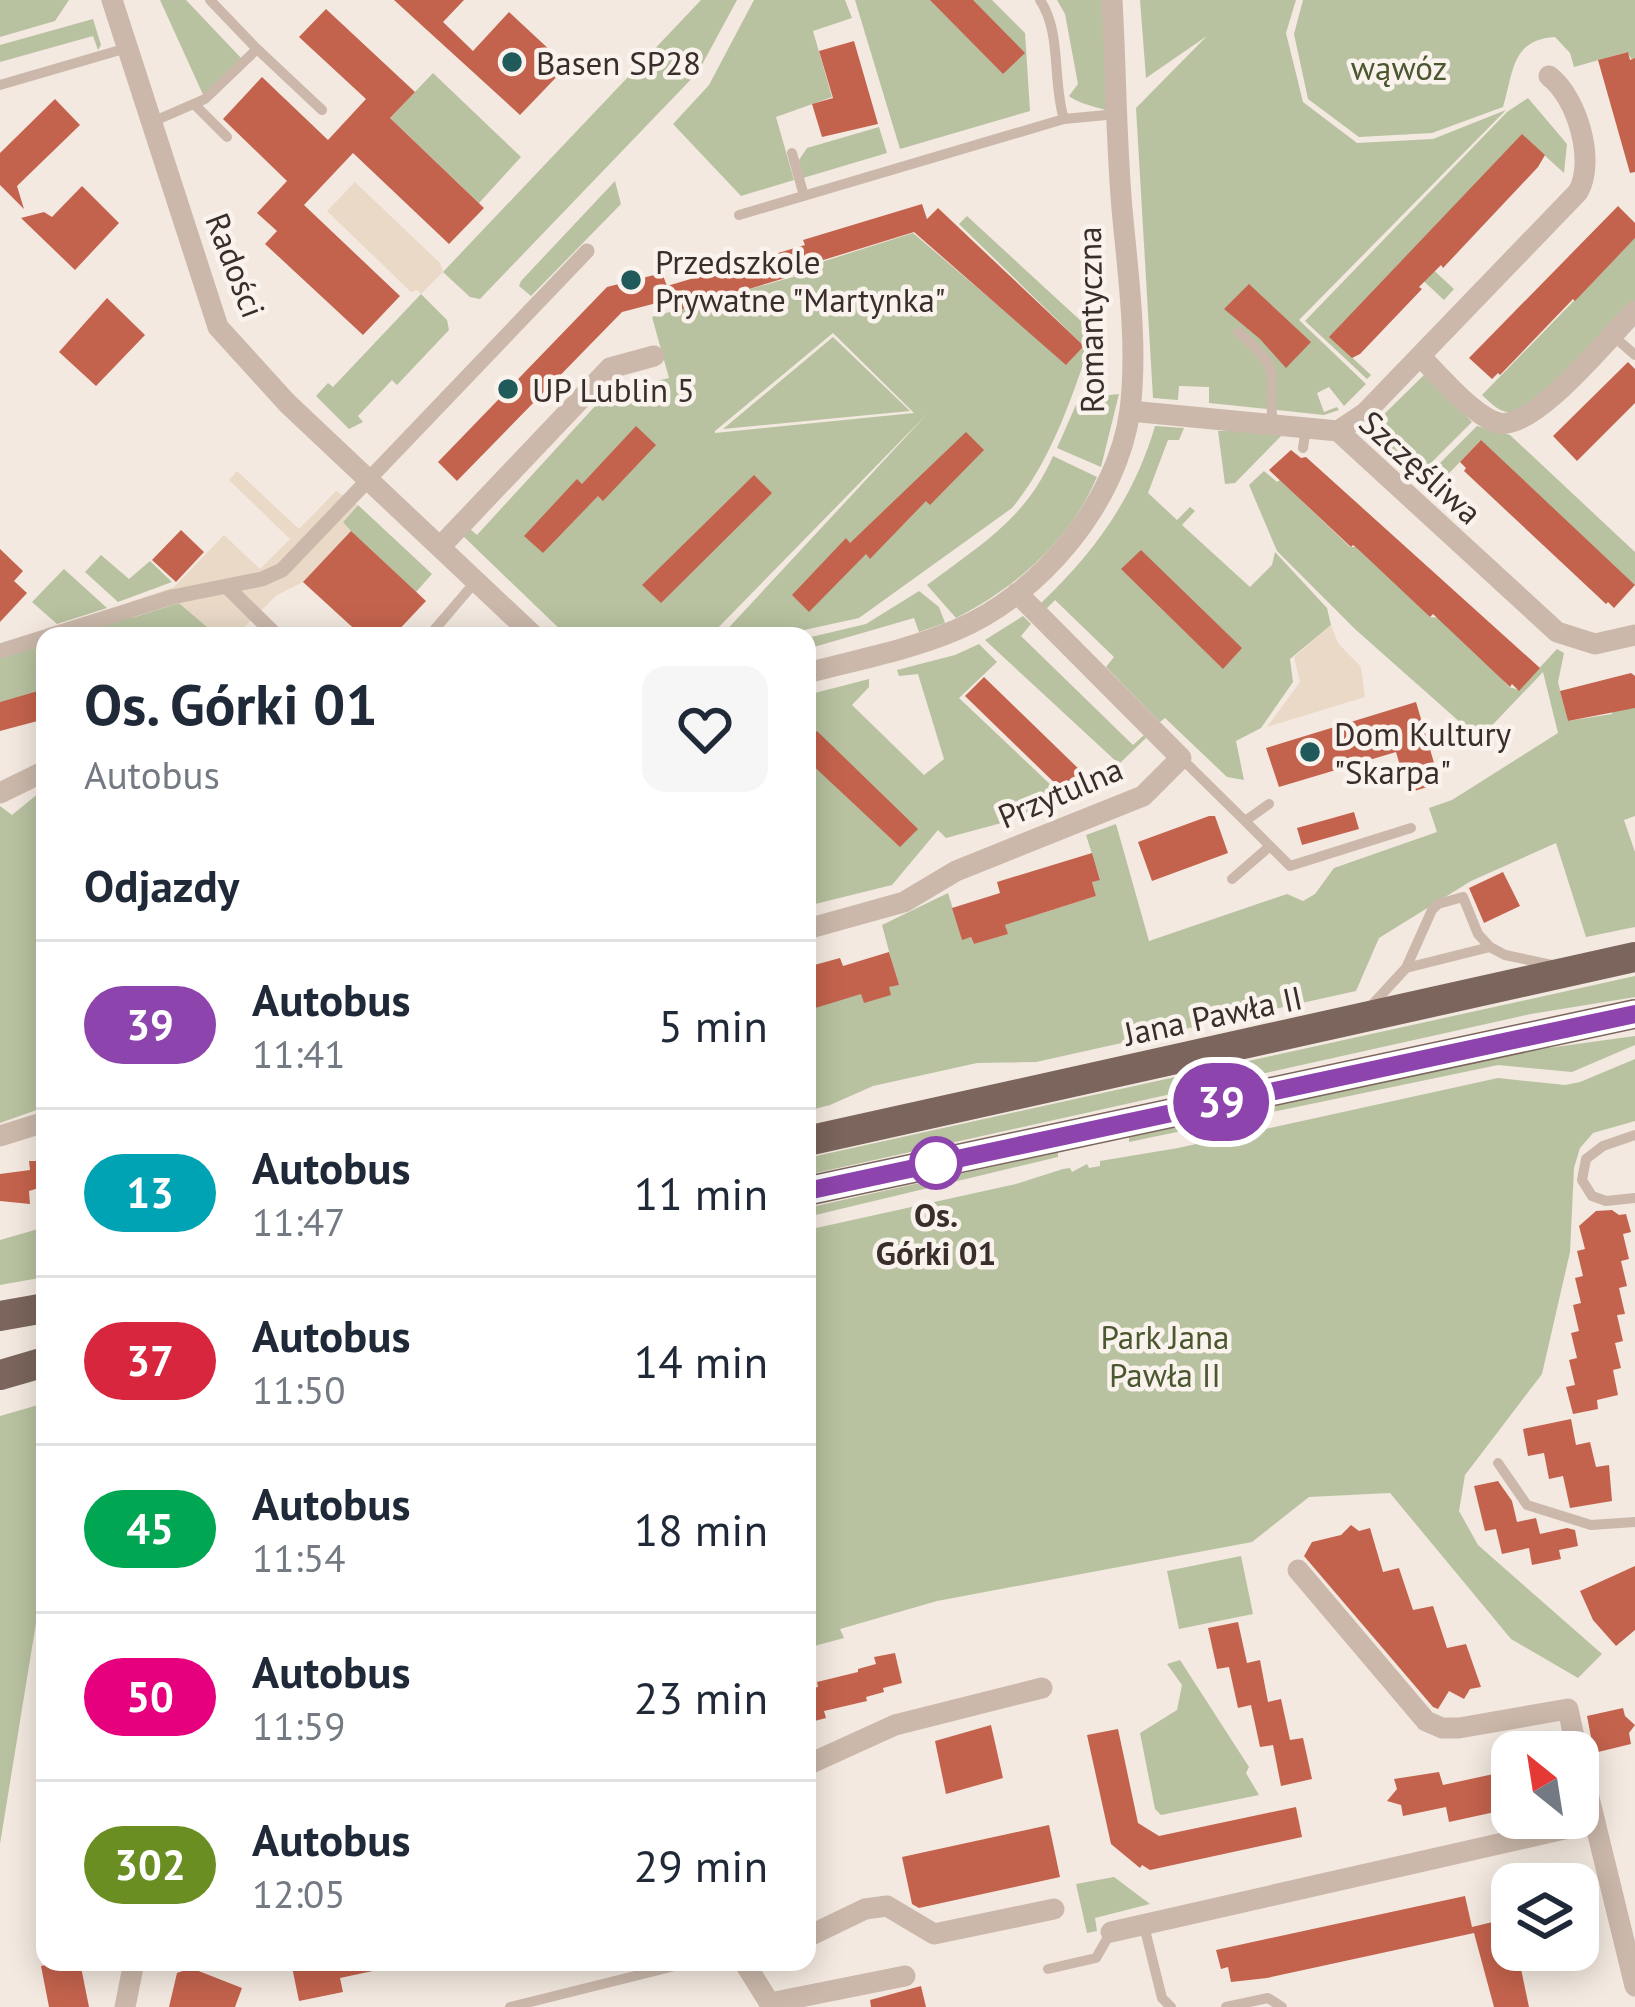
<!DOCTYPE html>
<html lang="pl">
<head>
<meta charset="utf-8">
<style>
  body { margin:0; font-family:"PT Sans",sans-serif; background:#f6f6f7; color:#1f2937; height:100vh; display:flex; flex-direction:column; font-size:45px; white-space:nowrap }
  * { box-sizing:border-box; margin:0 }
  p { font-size:39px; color:#747a83 }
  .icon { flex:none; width:66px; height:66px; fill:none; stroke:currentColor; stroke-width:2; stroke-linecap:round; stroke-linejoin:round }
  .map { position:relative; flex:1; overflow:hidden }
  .details { position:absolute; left:36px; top:627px; width:780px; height:1344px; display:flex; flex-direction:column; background:#fff; border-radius:24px; box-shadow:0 6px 30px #0003 }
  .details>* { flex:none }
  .badge { padding:0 24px; border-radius:39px; font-size:42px; line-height:78px }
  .needle { width:78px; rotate:330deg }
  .buttons { position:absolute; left:1491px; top:1731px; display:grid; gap:24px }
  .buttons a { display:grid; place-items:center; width:108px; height:108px; border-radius:24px; background:#fff; box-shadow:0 6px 30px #0003; font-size:60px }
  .map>.badge { position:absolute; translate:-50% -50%; box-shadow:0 0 0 6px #fff }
  h2 { padding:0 48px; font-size:45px; line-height:108px }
  .round { display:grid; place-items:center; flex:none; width:126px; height:126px; border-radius:24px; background:#f6f6f7 }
  .headline { display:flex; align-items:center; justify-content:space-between; height:204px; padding:0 48px }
  h1 { font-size:57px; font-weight:800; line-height:90px }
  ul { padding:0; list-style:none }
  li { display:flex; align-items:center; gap:36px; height:168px; padding:0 48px; border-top:3px solid #e0e1e3 }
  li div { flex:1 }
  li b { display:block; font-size:45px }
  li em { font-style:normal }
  li .badge { min-width:132px; font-weight:700; text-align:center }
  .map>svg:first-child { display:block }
  .green { fill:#b8c2a0; fill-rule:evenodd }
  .plaza { fill:#ead9c7 }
  .building { fill:#c4634d }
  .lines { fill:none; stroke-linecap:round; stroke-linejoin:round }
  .service { stroke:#cbb8ab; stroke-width:10 }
  .pedestrian { stroke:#cbb8ab; stroke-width:15 }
  .minor { stroke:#cbb8ab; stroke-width:21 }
  .primary { stroke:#7b655c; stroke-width:30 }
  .line-casing { stroke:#fff; stroke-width:27 }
  .line { stroke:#8e44ad; stroke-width:18 }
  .poi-dot { fill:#205a5b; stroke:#faf3ed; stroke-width:4.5 }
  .stop-dot { fill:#fff; stroke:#8e44ad; stroke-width:6 }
  .labels { text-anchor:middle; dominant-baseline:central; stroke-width:9; stroke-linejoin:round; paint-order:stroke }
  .poi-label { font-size:33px; fill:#392e2a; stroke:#faf3ed; text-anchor:start }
  .park-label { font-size:33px; fill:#4b572e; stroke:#faf3ed }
  .street-label { font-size:33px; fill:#392e2a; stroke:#faf3ed }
  .stop-label { font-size:33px; font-weight:bold; fill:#392e2a; stroke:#faf3ed }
</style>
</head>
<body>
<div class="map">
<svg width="1635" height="2007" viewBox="0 0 1635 2007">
  <rect width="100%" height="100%" fill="#f3e9e0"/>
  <path class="green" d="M0 0H69L55 21 0 37Z
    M160 0H186L241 58 205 99Z
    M701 0H737L698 72 480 299 470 297 443 272Z
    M754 0H845L852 18 813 31 832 97 776 117 794 180 741 196 673 124 709 85Z
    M855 0H992L1025 33 1030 111 900 149Z
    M1057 0H1108L1119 114C1105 109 1078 104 1069 96L1078 84 1065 14Z
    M1140 0H1296L1286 33 1303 102 1357 143 1433 139 1506 110 1299 320 1366 384 1344 406 1329 387 1317 393 1324 412 1337 407 1339 410 1324 415 1209 403V387L1179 386 1178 400 1153 398 1136 108 1207 36 1146 78Z
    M1303 0H1635V64L1627 52 1574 67 1570 53 1555 37C1511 40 1514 71 1503 107L1432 133 1359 137 1308 99 1294 34Z
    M93 19 101 45 98 50 93 36 0 62V45Z
    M433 73 521 157 479 203 390 118Z
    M1528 98 1567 144 1564 173 1522 135 1413 251 1454 289 1444 300 1402 261 1330 337 1371 375 1367 379 1305 321 1507 112Z
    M879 127 887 153 803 178 799 160 807 148Z
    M615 181 621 204 531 296 519 286 521 281Z
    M967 216 1094 333C1073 393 1053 459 1012 508L859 618 795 632 721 636 928 413 710 636 669 631 663 636H567L462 535 469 528 477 535 607 393 669 378 652 317 810 272 809 266 913 233 1067 364 1084 346 959 224ZM833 333 914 413 715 433V431Z
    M1635 238V301L1528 408C1505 417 1499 411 1482 395Z
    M421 294 447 320 449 330 397 385 392 380 358 416 363 422 349 429 316 396 328 383 333 387Z
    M833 337 910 411 723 429Z
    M1425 374 1472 422 1419 475 1371 427Z
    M1119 394 1101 467 1057 448 1079 398Z
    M1155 426 1184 428 1179 440H1168L1148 493 1177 520 1190 507 1195 511 1182 525 1250 587 1272 565 1275 552 1327 608 1331 625 1290 659 1293 682 1261 728 1236 741 1244 780 1227 777 1165 718 1160 722 1106 667 1114 657 1055 600 1046 609 1040 604C1094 553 1134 498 1155 426Z
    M1477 426 1510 435 1635 552V585L1480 441 1433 490 1423 480Z
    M1287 430 1235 483 1225 484 1218 431Z
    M1053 456 1097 477C1070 540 1017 587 956 618L927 585C981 544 1025 520 1053 456Z
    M1264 471 1277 482 1280 480 1350 547H1362L1430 617 1441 618 1471 650 1474 649 1509 687 1519 690 1557 649 1564 653 1558 682 1568 721 1612 714V710L1635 708V816L1624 820 1635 852V927L1586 937 1556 843 1471 881 1379 938 1356 991 1036 1062 977 1063 873 1086 830 1105 807 1111V1002L898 985 882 925 948 893 962 939 971 937 974 944 1007 934 1005 925 1096 896 1092 882 1100 879 1086 835 1116 824 1149 941 1287 894 1303 901 1315 894 1334 868 1437 832 1429 808 1452 800 1558 733 1543 672 1479 739 1356 630 1277 551 1249 485Z
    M358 505 432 574 416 592 342 523Z
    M101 555 129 579 150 561 172 582 118 602 85 572Z
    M64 569 107 608 57 624 32 602Z
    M919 591 939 607 945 623 919 632 914 618 807 649V638L866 624Z
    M179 603 218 636H48Z
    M1023 616 1031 624 1021 636 1133 745 1144 735 1146 738 1119 764 985 640Z
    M45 637V678L37 680 40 691 0 702V651Z
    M979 644 997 662 959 698 1071 804 946 838 938 830 892 885 807 906V695L869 679V687L852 705 924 775 944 759 918 674 899 676 897 670 955 655Z
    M45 788V1107L0 1123V806L12 815Z
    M1635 976V997L1531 1014 807 1175V1158Z
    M1635 1036V1045L1572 1072 1498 1065 1129 1142V1137L1519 1052Z
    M1635 1059V1121L1593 1133 1580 1148 1574 1168 1570 1252 1542 1374 1465 1475 1459 1511 1478 1545 1602 1654 1578 1678 1511 1639 1390 1493 1309 1497 1252 1542 937 1601 840 1629 844 1638 807 1648V1230L1016 1184 1063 1169 1070 1168 1072 1172 1087 1164 1089 1168 1100 1166V1161L1178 1148 1498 1078 1565 1085 1580 1082Z
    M1058 1152V1157L807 1217V1208Z
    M45 1227V1277L0 1285V1240Z
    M45 1403V1616L36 1623 0 1844V1416Z
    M1241 1556 1253 1614 1179 1629 1167 1571Z
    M1180 1660 1249 1767 1246 1773 1259 1795 1161 1815 1155 1809 1140 1733 1177 1710 1182 1685 1167 1664Z
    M1114 1877 1150 1904 1095 1918 1097 1931 1087 1933 1076 1884Z"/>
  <path class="plaza" d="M355 182 440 263 443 272 421 294 417 290 411 292 327 211Z
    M237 471 299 529 336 491 358 505 343 522 351 531 303 582 277 595 235 636H218L179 603 132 618 127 603 174 587 224 535 260 569 290 539 229 480Z
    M1331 625 1338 643 1361 667 1365 697 1267 727 1300 682 1294 657Z"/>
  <path class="building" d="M394 0H464L443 22 473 51 509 12 567 66 520 115Z
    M930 0H973L1025 53 1003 74Z
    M326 9 415 92 390 118 484 208 449 244 353 153 304 205 400 296 363 335 265 244 277 231 257 213 287 181 223 119 262 77 328 140 366 99 299 37Z
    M854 41 878 124 822 137 812 104 833 98 819 51Z
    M1628 52 1630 60 1635 58V172L1630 173 1598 60Z
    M55 99 80 125 17 186 24 209 0 185V153Z
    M1522 134 1545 155 1538 167 1443 268 1441 265 1419 287 1422 289 1360 354 1352 358 1329 337Z
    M82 186 119 223 75 270 21 218 44 212 52 217Z
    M922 204 927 219 938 208 1084 346 1066 365 914 232 804 266 805 272 676 311 672 299 622 312 457 481 438 462 607 287 662 273 667 286 805 245 803 240Z
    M1618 206 1635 223V238L1575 301 1573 299 1500 375 1498 373 1492 379 1469 358Z
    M1249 284 1311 342 1286 368 1260 339 1224 309Z
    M107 298 145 335 96 386 59 352Z
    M1628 362 1635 369V403L1577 461 1553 436Z
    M636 426 656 445 603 501 598 496 543 553 524 536 577 479 582 484Z
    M966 432 984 450 930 505 926 501 870 559 866 554 809 612 792 595 846 538 850 543Z
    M1481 440 1635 585 1614 608 1608 602 1606 604 1464 471 1466 468 1460 462Z
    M1291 450 1301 458 1306 457 1540 668 1519 691 1512 684 1510 687 1433 614 1430 617 1359 550 1353 545 1351 547 1269 470Z
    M754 475 772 493 661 603 642 585Z
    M181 530 204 552 176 582 152 560Z
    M351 531 426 601 393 636H362L303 582Z
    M0 549 23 571 14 581 27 593 0 622Z
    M1141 550 1242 648 1223 669 1121 569Z
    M1631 673 1635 676V708L1568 721 1560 691Z
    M984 677 1084 774 1066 794 965 696Z
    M45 689V719L0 731V702Z
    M1416 702 1440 783 1408 793 1396 752 1279 787 1266 748Z
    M817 731 918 829 900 847 807 760V741Z
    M1354 812 1359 829 1302 845 1297 828Z
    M1209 816H1215L1228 853 1152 881 1138 842Z
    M1092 853 1100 880 1092 882 1096 896 1005 925 1008 934 974 944 971 937 962 940 952 908 1000 893 997 882Z
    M1503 872 1520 906 1484 923 1469 888Z
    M889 952 899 985 889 987 891 995 864 1003 861 994 812 1009 807 1002V967L840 958 843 966Z
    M29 1161H45V1186L29 1191 30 1204 0 1201V1174L30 1170Z
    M1612 1210 1619 1215 1626 1214 1631 1232 1623 1234 1629 1259 1621 1261 1627 1286 1619 1288 1625 1314 1617 1315 1623 1341 1615 1343 1621 1368 1613 1370 1618 1395 1597 1400 1598 1409 1573 1414 1566 1387 1575 1385 1569 1360 1577 1358 1571 1333 1579 1331 1573 1305 1581 1303 1575 1278 1583 1276 1577 1251 1585 1249 1579 1226 1596 1211Z
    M1571 1419 1576 1445 1590 1442 1596 1467 1609 1465 1612 1501 1570 1508 1563 1476 1549 1479 1544 1453 1528 1456 1523 1429Z
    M1498 1481 1512 1501 1517 1522 1536 1518 1540 1534 1567 1528 1575 1530 1578 1546 1559 1550 1561 1559 1532 1565 1529 1548 1502 1554 1496 1529 1485 1531 1474 1486Z
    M1351 1525 1359 1531 1370 1528 1383 1572 1399 1568 1413 1610 1433 1606 1447 1648 1466 1644 1481 1687 1470 1689 1464 1699 1449 1691 1438 1709 1433 1707 1304 1556 1312 1542 1341 1535Z
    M1635 1566V1630L1616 1646 1593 1620 1580 1591Z
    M1238 1622 1247 1663 1260 1660 1268 1702 1281 1699 1290 1740 1303 1738 1312 1779 1281 1786 1273 1745 1260 1747 1251 1705 1238 1708 1229 1667 1217 1669 1208 1628Z
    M895 1653 902 1683 883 1688 884 1692 866 1697 867 1701 824 1711 826 1718 807 1723V1689L818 1687 817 1682 858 1672V1669L876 1664 874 1657Z
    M1623 1708 1625 1716 1635 1725 1629 1733 1631 1744 1594 1753 1587 1716Z
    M991 1725 1003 1778 946 1794 935 1741Z
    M1118 1729 1138 1823 1159 1836 1296 1807 1302 1837 1150 1870 1142 1865 1140 1868 1111 1844 1087 1735Z
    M1512 1770V1806L1504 1810 1449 1822 1446 1807 1403 1816 1401 1805 1387 1801 1397 1789 1394 1779 1439 1772 1443 1785Z
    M1049 1825 1060 1877 919 1908 912 1904 902 1857Z
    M1465 1896 1472 1927 1509 1918 1512 1950H1517L1529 2007H1494L1474 1933 1267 1978 1231 1982 1228 1967 1221 1969 1216 1950Z
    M61 1962H80L89 2007H49L41 1966Z
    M291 1962H381L382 1969 340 1978 343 1992 299 2001Z
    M191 1968 242 1988 235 2007H169L177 1973Z
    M921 1986 926 2007H871L870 2000Z"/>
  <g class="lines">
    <path class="service" d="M1040 0C1062 33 1052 81 1064 119
      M257 49 322 110
      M0 85 127 48
      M194 104 227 137
      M152 122 205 99 257 49 210 0
      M792 153 804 196
      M739 215 1064 119 1117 114
      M1238 332C1287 374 1266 370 1273 425
      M1612 335 1635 355
      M1303 448 1306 428
      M429 636 476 581
      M1181 758 1245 821 1269 804
      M1270 846 1290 866 1411 828
      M1232 879 1270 846 1245 821
      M1406 968 1432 910 1438 904 1463 897 1478 934 1490 947
      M1371 1006 1406 968 1490 947 1505 955 1552 965
      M1635 1135 1603 1146 1586 1159 1582 1180 1592 1196 1606 1201 1635 1198
      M1498 1463 1527 1505 1591 1525 1635 1522
      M1144 1926 1162 1998 1171 2007
      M1048 1969 1096 1958 1111 1932
      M510 2007 691 1962
      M1226 2007 1268 1998 1282 2007"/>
    <path class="pedestrian" d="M227 587 277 636
      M48 636 172 597 262 579 282 570 587 251
      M0 651 45 637"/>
    <path class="minor" d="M112 0 218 327 287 403 534 636
      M1420 356C1438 374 1475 418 1499 423 1534 431 1610 336 1635 311
      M1130 411 1338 431 1557 632 1595 644 1635 635
      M1338 431 1365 413 1578 192C1596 161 1577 97 1549 76
      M440 547 610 368 654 356
      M807 673C856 660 909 650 956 630 1040 595 1118 502 1130 410 1138 345 1128 274 1122 209 1116 140 1116 70 1112 0
      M0 793 45 771
      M807 929 904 902 956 871 1143 796 1181 758 1017 593
      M0 1136 45 1122
      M1298 1570 1426 1721 1442 1728H1459L1568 1709 1575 1742
      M1578 1753 1635 1986
      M807 1765 895 1725 1042 1688
      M1111 1932 1595 1822
      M807 1937 865 1909 887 1906 934 1934 1054 1909
      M744 1962 772 2007
      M770 2003 905 1976
      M125 2007 134 1962"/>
    <path class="primary" d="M807 1141 1635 957
      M807 1191 1635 1014
      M0 1316 45 1308
      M0 1375 45 1362"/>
  </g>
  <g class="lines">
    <g class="line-casing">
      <path id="line" d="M807 1191 1635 1014"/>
    </g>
    <use href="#line" class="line"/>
  </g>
  <g class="poi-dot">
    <circle cx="512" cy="62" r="12"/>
    <circle cx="631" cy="280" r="12"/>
    <circle cx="508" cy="389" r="12"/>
    <circle cx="1310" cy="752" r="12"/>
  </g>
  <circle class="stop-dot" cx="936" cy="1163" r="24"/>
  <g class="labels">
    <g class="poi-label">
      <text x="536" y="62">Basen SP28</text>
      <text x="655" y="261">Przedszkole<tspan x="655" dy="38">Prywatne "Martynka"</tspan></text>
      <text x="532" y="389">UP Lublin 5</text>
      <text x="1334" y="733">Dom Kultury<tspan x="1334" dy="38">"Skarpa"</tspan></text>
    </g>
    <g class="park-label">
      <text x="1399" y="67">wąwóz</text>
      <text x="1165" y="1336">Park Jana<tspan x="1165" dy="38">Pawła II</tspan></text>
    </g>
    <g class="street-label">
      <text transform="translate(236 265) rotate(69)">Radości</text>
      <text transform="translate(1090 320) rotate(-91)">Romantyczna</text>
      <text transform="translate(1421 467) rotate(42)">Szczęśliwa</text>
      <text transform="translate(1060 792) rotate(-23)">Przytulna</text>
      <text transform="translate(1213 1015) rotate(-12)">Jana Pawła II</text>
    </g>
    <g class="stop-label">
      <text x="936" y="1214">Os.<tspan x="936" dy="38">Górki 01</tspan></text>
    </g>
  </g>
</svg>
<div class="buttons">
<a><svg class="needle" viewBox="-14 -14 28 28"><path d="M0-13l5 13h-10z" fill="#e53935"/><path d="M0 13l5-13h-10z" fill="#747a83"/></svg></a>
<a><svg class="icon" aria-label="layers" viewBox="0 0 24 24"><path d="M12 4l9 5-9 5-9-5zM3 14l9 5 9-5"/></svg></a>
</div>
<b class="badge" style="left:1221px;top:1102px;background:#8e44ad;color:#fff">39</b>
<section class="details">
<div class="headline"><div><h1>Os. Górki 01</h1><p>Autobus</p></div><a class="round"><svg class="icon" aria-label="heart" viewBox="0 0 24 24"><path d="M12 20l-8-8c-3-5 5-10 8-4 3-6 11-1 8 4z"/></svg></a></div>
<h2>Odjazdy</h2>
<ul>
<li><span class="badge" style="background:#8e44ad;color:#fff">39</span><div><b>Autobus</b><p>11:41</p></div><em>5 min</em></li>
<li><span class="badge" style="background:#00a3b4;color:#fff">13</span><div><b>Autobus</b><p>11:47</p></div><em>11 min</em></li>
<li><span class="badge" style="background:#d7263d;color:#fff">37</span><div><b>Autobus</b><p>11:50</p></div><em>14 min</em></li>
<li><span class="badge" style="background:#00a651;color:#fff">45</span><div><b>Autobus</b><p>11:54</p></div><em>18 min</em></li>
<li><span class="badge" style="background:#e6007e;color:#fff">50</span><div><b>Autobus</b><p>11:59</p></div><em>23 min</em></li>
<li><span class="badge" style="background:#6b8e23;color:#fff">302</span><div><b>Autobus</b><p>12:05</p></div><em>29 min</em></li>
</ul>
</section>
</div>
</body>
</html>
